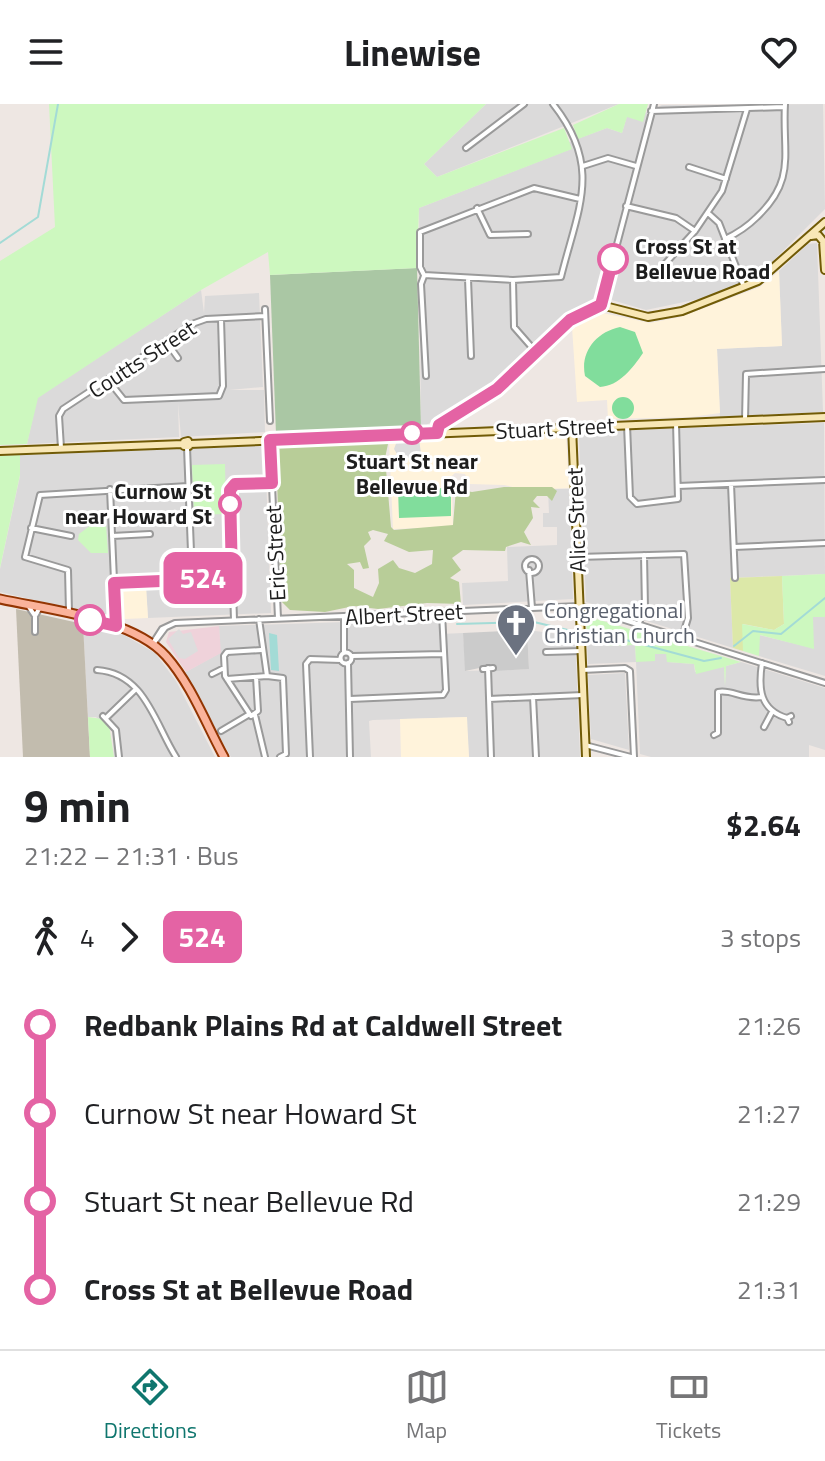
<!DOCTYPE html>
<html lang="en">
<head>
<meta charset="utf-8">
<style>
  body { margin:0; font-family:"Titillium Web",sans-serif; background:#f2f2f2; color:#202124; height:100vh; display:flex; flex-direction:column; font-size:30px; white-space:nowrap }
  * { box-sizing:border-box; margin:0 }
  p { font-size:26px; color:#757577 }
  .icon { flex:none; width:44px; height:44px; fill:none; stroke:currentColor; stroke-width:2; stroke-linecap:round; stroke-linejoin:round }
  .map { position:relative; height:653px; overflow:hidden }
  .details { display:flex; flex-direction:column; background:#fff; flex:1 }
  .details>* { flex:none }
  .badge { padding:0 16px; border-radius:12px; font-size:28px; line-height:52px }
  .map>.badge { position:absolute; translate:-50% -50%; box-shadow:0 0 0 4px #fff }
  .legs { display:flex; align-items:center; gap:12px; height:88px; padding:0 24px; font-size:26px }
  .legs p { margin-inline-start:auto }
  .summary { display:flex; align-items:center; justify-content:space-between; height:136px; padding:0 24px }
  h1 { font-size:44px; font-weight:700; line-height:60px }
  ul { padding:0 24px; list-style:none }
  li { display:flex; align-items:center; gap:28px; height:88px; font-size:30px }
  li i { display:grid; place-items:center; width:12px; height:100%; margin:0 10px; background:currentColor }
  li i::after { content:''; width:20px; height:20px; margin:-10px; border:6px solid; border-radius:50%; background:#fff }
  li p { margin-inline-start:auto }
  li:first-child i { background:linear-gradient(#0000 50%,currentColor 0) }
  li:last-child i { background:linear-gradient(currentColor 50%,#0000 0) }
  header { display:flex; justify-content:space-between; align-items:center; height:104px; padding:0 24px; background:#fff; font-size:36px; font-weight:700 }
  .tabs { display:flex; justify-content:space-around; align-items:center; height:112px; border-top:2px solid #e0e0e0; background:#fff; font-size:22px; color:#757577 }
  .tabs a { display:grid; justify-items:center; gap:4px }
  .tabs .active { color:#0f766e }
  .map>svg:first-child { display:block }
  .residential { fill:#dbdada }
  .commercial { fill:#efd2da }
  .education { fill:#fff3db }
  .religious { fill:#cbcbcb }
  .construction { fill:#c2bcae }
  .grass { fill:#dce8a8 }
  .forest { fill:#b8cd98; fill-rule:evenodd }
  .cemetery { fill:#aac7a4 }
  .park { fill:#cdf8bf }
  .pitch { fill:#81dd9c }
  .parking { fill:#ddd }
  .water { fill:#a3dbd6 }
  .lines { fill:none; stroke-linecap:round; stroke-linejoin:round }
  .stream { stroke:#a3dbd6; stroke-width:2 }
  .street-casing { stroke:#9a9a9a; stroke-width:8 }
  .secondary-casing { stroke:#715b06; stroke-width:10 }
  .primary-casing { stroke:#933502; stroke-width:11 }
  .street { stroke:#fff; stroke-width:4 }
  .secondary { stroke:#f8e7b6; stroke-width:6 }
  .primary { stroke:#fab39b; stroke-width:7 }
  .line-1-casing { stroke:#fff; stroke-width:18 }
  .line-1 { stroke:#e463a4; stroke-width:12 }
  .stop-1-dot { fill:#fff; stroke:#e463a4; stroke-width:4 }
  .labels { text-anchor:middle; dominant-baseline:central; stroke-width:6; stroke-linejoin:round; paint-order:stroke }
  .stop-label { font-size:22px; font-weight:bold; fill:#1d1d1d; stroke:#fff; text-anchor:start }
  .street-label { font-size:22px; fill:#1d1d1d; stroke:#fff }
  .worship-label { font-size:22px; fill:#5b616d; stroke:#fff; text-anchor:start }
</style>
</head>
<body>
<header><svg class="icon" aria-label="menu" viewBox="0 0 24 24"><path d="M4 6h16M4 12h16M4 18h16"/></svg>Linewise<svg class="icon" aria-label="heart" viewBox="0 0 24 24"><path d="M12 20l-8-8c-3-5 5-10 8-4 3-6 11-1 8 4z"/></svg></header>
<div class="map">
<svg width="825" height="653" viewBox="0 0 825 653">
  <rect width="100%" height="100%" fill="#eee7e3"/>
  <path class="residential" d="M486 0H630H619L437 73 424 60Z
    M823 0 825 105 759 171 713 192 646 206 598 192 548 227 492 284 421 324 419 104 571 45 569 38 607 24 622 29 627 12 642 17 645 9 662 1Z
    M817 139 823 308 720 313 717 245 782 242 779 167 808 140Z
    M201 186 204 209 205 192 259 189 263 283 229 286H264L265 328 181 333 178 299 179 333 27 340 37 294Z
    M824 319 825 470 730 474 733 544 586 498 579 332 581 328Z
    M265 342 271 509 148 514 145 472 109 474 108 513 0 488V465L20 372V351Z
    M548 385H569L573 495 463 501 462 479 508 477 507 443 557 441V423H543V409H549Z
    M813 512 825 513V572L759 552V531L813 544Z
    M438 515 441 530 463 529 466 567 529 565 527 526 575 532 580 653H469L466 613 373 616 369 617 371 653H231L184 569 220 549 219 522Z
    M83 520 124 531 155 549 176 577 215 653H114L112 627 96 613H88Z
    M608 536V542L635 541 636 557H655V550H667L668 558 694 560 695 568 724 563 725 582 726 562 741 558 825 584V646L809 641V653H651L640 650 636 558 588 560 587 537Z
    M625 569 629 646 591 635 588 571Z"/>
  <path class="commercial" d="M219 522 221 549 186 568 166 538 169 528Z"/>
  <path class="education" d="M779 167 782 242 717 245 720 309 691 313 608 315 607 296 577 298 572 223 577 218 598 208 650 219 680 213 760 183Z
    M566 329 569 384 526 386 504 381 470 380 465 370 455 369 443 380 452 382 453 423 393 425 389 336Z
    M146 481 148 514 125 515 121 511 120 483Z
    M467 613 469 653H401L400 615Z"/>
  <path class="religious" d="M527 526 529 565 495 567 494 561 465 567 463 529Z"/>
  <path class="construction" d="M16 505 83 520 90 653H23Z"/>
  <path class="grass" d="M782 472 784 520 774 526 743 520V547L733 544 730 474Z"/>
  <path class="forest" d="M360 335H380L388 340 385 354 391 423 394 426 453 421 456 385 472 388 504 383H552L557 387 552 397 547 392H537L533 397 540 404 531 403 533 414 524 428 531 441 521 438 506 443 505 447 463 446 452 454 461 466 450 474 459 478 461 500 427 499 378 505 354 502 325 508 290 506 281 497 276 344 286 338 349 339ZM373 426 388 430 384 437 409 448 433 446 432 460 415 469 399 464 393 456 378 465 379 479 373 493 354 484V466L347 460 360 458 363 465 369 464 364 442 371 435 368 428Z"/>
  <path class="cemetery" d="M417 164 421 324 276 330 270 171Z"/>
  <path class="park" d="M49 0H486L424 60 437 73 564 24 572 45 419 104 417 164 270 171 268 148 201 186 38 294 27 340 0 341V157L55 123Z
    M619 0H648L643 18 627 13 622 29 607 24 578 35 573 21Z
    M20 351V371L0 464V352Z
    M225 360 226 410 194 411 192 361Z
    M91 421H106L108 449H91L78 436 79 430Z
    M825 470V513H813L814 545 760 531 759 552 743 547 742 520 774 526 784 520 782 472Z
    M586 512 741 558 726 562 725 582 724 563 696 570 694 560 667 558 666 550H655V557L636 558 635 541 608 542 607 536 587 537Z
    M88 613 102 615 109 621 114 653H90Z"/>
  <path class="pitch" d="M620 223 635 228 643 249C633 264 619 282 600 283L585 272C580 248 596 228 620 223Z
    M612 304a11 11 0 1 1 22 0a11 11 0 1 1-22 0Z
    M451 384V412L399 414 398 385Z"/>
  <path class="parking" d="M419 335 421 349 432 354H391L397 350 394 345 397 337Z
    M179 525 183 530 191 528 198 547 185 555 179 554 168 535Z"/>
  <path class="water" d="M269 529 277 531 279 567 271 566Z"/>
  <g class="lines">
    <path class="stream" d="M0 139 38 113 58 0
      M457 520 534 518 572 527
      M589 526 704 557 721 554
      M734 542 753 527 781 530 825 494"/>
    <g class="street-casing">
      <path id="street" d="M651 7 784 3
        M466 44 524 0
        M583 62 608 54 636 62
        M689 63 726 75
        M626 102 676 114 695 127
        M477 104 490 131 528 130
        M708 109 719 119 744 183
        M725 135C738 129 747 123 757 113 797 75 782 49 785 0
        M663 162 695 127 722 87 747 5
        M424 172 421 180 426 272
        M468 175 471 252
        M513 176 424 171 420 163V128L534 84 580 95
        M601 201 654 0
        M265 205 270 317
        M166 237 178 254
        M535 247 514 223 513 176 561 173C578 104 603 63 553 0
        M108 276 124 296 219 292 223 282 221 215
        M745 316 746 270 825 265
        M627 321 630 393 637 400 678 395 676 319
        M270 337 278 514
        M187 343 192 474
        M61 344 59 312 63 305 192 220 206 215 265 212
        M731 380 735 474
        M678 382 825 376
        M110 385 116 522
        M31 424 71 432
        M112 432 150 430
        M734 443 825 439
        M578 453 684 450 688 514 682 534
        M525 462a7 7 0 1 1 14 0a7 7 0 1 1-14 0Z
        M529 466 532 504
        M115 479 232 474
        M29 503 35 512 39 505
        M69 508 68 466 25 453 40 391 188 382
        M35 512V528
        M259 515 267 572 283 574 286 650 280 653
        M234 516 230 386 235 380 272 379
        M639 519 645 504 644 451
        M153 539 162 525 175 519 580 502 825 579
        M153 540 165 524
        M546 548 582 547
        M340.5 554a5.5 5.5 0 1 1 11 0a5.5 5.5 0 1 1-11 0Z
        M344 549V513
        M352 552 443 550
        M348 559 350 653
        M762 559C758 585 760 606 787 614
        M488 564 491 653
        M483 565 493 564
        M97 566C145 569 155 620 176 653
        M582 566 625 564 630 567 634 653
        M212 570 224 564
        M256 573 258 607 251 612 225 572 224 552 227 548 261 546
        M227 575 267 572
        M533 593 536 653
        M350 595 443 591 446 586 442 509
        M489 595 583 591
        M255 611 265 653
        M103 612 116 626 119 653
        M107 613 136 585
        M789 618 787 614 791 612
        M764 623 772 608
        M221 627 248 611
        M714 631 718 629V588C732 585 742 596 762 593
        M585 641 631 653
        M310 653 306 560 310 555 341 556"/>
    </g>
    <g class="secondary-casing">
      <path id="secondary" d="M811 132 818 131 823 137 825 166
        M572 323 586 653
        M437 329 439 321 497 285 563 221 585 206 601 201 648 213 682 207 758 177 825 118
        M188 337 189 342H184V338Z
        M190 340 825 313
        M0 347 183 340"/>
    </g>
    <g class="primary-casing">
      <path id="primary" d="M0 495C49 506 132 514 166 552 191 580 206 620 224 653"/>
    </g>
    <use href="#street" class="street"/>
    <use href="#secondary" class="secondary"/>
    <use href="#primary" class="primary"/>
  </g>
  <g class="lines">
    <g class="line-1-casing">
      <path id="line-1" d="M90 516 116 522 114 479 232 474 230 386 235 380 272 379 270 336 437 329 439 321 497 285 570 216 601 201 613 155"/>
    </g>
    <use href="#line-1" class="line-1"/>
  </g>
  <defs>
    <g id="church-pin" transform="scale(2)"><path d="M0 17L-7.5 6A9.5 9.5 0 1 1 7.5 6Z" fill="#6b7280" stroke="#fff"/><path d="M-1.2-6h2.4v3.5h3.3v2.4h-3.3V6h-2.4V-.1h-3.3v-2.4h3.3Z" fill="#fff"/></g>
  </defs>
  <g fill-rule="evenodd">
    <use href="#church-pin" x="516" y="519"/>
  </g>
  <g class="stop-1-dot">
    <circle cx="613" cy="155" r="14"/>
    <circle cx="412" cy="329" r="10"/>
    <circle cx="230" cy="400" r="10"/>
    <circle cx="90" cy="516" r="14"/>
  </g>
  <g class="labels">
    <g class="stop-label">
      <text x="635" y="142">Cross St at<tspan x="635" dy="25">Bellevue Road</tspan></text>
      <text x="412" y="357" text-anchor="middle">Stuart St near<tspan x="412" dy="25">Bellevue Rd</tspan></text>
      <text x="212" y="387" text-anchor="end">Curnow St<tspan x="212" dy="25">near Howard St</tspan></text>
    </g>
    <g class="street-label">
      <text transform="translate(142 255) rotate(-33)">Coutts Street</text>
      <text transform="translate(555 324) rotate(-3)">Stuart Street</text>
      <text transform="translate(576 416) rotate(-92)">Alice Street</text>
      <text transform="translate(275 449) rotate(-93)">Eric Street</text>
      <text transform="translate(404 510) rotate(-3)">Albert Street</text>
    </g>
    <g class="worship-label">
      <text x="544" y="506">Congregational<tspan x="544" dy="25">Christian Church</tspan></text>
    </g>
  </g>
</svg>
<b class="badge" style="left:203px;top:474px;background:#e463a4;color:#fff">524</b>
</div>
<section class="details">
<div class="summary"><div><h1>9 min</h1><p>21:22 – 21:31 · Bus</p></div><b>$2.64</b></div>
<div class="legs"><svg class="icon" aria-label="walk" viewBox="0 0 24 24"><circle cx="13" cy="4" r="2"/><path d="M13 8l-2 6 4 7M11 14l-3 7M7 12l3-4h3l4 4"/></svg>4<svg class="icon" aria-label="forward" viewBox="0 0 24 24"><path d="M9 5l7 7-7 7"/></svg><b class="badge" style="background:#e463a4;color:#fff">524</b><p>3 stops</p></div>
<ul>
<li><i style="color:#e463a4"></i><b>Redbank Plains Rd at Caldwell Street</b><p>21:26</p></li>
<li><i style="color:#e463a4"></i><span>Curnow St near Howard St</span><p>21:27</p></li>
<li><i style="color:#e463a4"></i><span>Stuart St near Bellevue Rd</span><p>21:29</p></li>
<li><i style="color:#e463a4"></i><b>Cross St at Bellevue Road</b><p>21:31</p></li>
</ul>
</section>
<nav class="tabs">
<a class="active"><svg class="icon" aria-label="directions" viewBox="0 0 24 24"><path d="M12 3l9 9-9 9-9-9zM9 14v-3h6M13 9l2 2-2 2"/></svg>Directions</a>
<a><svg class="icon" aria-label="map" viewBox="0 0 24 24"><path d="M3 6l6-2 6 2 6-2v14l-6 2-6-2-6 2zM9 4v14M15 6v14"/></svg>Map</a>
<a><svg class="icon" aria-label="tickets" viewBox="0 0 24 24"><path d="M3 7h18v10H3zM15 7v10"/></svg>Tickets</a>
</nav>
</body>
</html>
